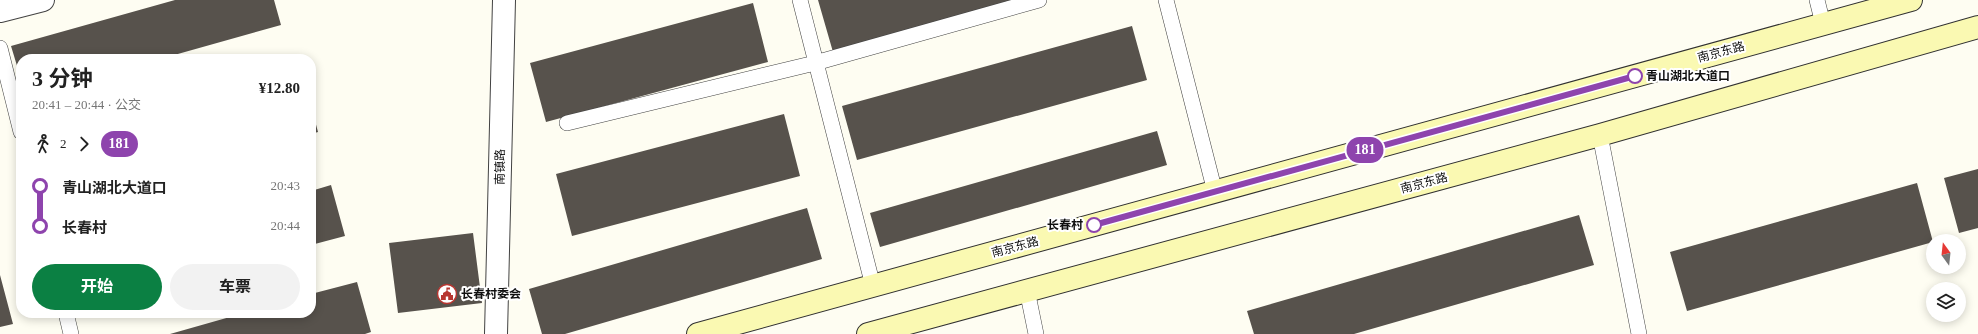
<!DOCTYPE html>
<html lang="zh">
<head>
<meta charset="utf-8">
<style>
  body { margin:0; font-family:"Times New Roman","Noto Sans SC",serif; background:#f2f2f2; color:#222; height:100vh; display:flex; flex-direction:column; font-size:15px; white-space:nowrap }
  * { box-sizing:border-box; margin:0 }
  p { font-size:13px; color:#767676 }
  .icon { flex:none; width:22px; height:22px; fill:none; stroke:currentColor; stroke-width:2; stroke-linecap:round; stroke-linejoin:round }
  .map { position:relative; flex:1; overflow:hidden }
  .sheet { position:absolute; left:16px; top:54px; width:300px; height:264px; display:flex; flex-direction:column; background:#fff; border-radius:16px; box-shadow:0 2px 10px #0003 }
  .sheet>* { flex:none }
  .badge { padding:0 8px; border-radius:13px; font-size:14px; line-height:26px }
  .needle { width:26px; rotate:345deg }
  .controls { position:absolute; left:1926px; top:234px; display:grid; gap:8px }
  .controls a { display:grid; place-items:center; width:40px; height:40px; border-radius:50%; background:#fff; box-shadow:0 2px 10px #0003; font-size:20px }
  .map>.badge { position:absolute; translate:-50% -50%; box-shadow:0 0 0 2px #fff }
  .legs { display:flex; align-items:center; gap:6px; height:44px; padding:0 16px; font-size:13px }
  .legs p { margin-inline-start:auto }
  .summary { display:flex; align-items:center; justify-content:space-between; height:68px; padding:0 16px }
  h1 { font-size:22px; font-weight:700; line-height:30px }
  .primary-button { display:flex; gap:8px; margin-top:auto; padding:8px 16px }
  .primary-button a { flex:1; height:46px; border-radius:24px; background:#0b8043; color:#fff; font-size:16px; font-weight:700; line-height:46px; text-align:center }
  .primary-button a+a { background:#f2f2f2; color:#222 }
  ul { padding:0 16px; list-style:none }
  li { display:flex; align-items:center; gap:14px; height:40px; font-size:15px }
  li i { display:grid; place-items:center; width:6px; height:100%; margin:0 5px; background:currentColor }
  li i::after { content:''; width:10px; height:10px; margin:-5px; border:3px solid; border-radius:50%; background:#fff }
  li p { margin-inline-start:auto }
  li:first-child i { background:linear-gradient(#0000 50%,currentColor 0) }
  li:last-child i { background:linear-gradient(currentColor 50%,#0000 0) }
  .map>svg:first-child { display:block }
  .building { fill:#57524c }
  .lines { fill:none; stroke-linecap:round; stroke-linejoin:round }
  .service-casing { stroke:#424242; stroke-width:16 }
  .minor-casing { stroke:#424242; stroke-width:24 }
  .secondary-casing { stroke:#313131; stroke-width:24 }
  .service { stroke:#fff; stroke-width:15 }
  .minor { stroke:#fff; stroke-width:22 }
  .secondary { stroke:#faf9b2; stroke-width:22 }
  .line-1-casing { stroke:#fff; stroke-width:9 }
  .line-1 { stroke:#8e44ad; stroke-width:6 }
  .stop-1-dot { fill:#fff; stroke:#8e44ad; stroke-width:2 }
  .labels { text-anchor:middle; dominant-baseline:central; stroke-width:4; stroke-linejoin:round; paint-order:stroke }
  .street-label { font-size:12px; fill:#0f0f0f; stroke:#fff }
  .stop-label { font-size:12px; font-weight:bold; fill:#0f0f0f; stroke:#fff; text-anchor:start }
  .poi-label { font-size:12px; font-weight:bold; fill:#0f0f0f; stroke:#fff; text-anchor:start }
</style>
</head>
<body>
<div class="map">
<svg width="1978" height="334" viewBox="0 0 1978 334">
  <rect width="100%" height="100%" fill="#fefdf2"/>
  <path class="building" d="M175 0H274L281 25 160 59H21V79L11 46Z
    M818 0H1014L833 52Z
    M753 3 768 62 546 122 530 63Z
    M1132 26 1147 80 857 160 842 106Z
    M311 106 318 132 311 134Z
    M784 114 800 176 572 236 556 174Z
    M1157 131 1167 165 880 247 870 213Z
    M1978 169V228L1959 233 1944 178Z
    M1917 183 1933 242 1687 311 1670 252Z
    M331 185 345 236 311 245V191Z
    M807 208 822 259 565 334H542L529 289Z
    M1579 215 1594 265 1354 334H1254L1247 311Z
    M473 233 482 303 398 313 389 243Z
    M0 275 13 324 0 327Z
    M357 282 371 332 365 334H170L244 313H311V294Z"/>
  <g class="lines">
    <g class="service-casing">
      <path id="service" d="M800 0 873 286
        M1166 0 1215 192
        M1817 0 1823 24
        M0 48 21 132
        M567 123 815 63 1039 0
        M1600 135 1639 334
        M1027 290 1036 334
        M66 313 71 334"/>
    </g>
    <g class="minor-casing">
      <path id="minor" d="M0 11 43 0
        M496 334 504 0"/>
    </g>
    <g class="secondary-casing">
      <path id="secondary" d="M698 334 1911 0
        M868 334 1600 135 1978 27"/>
    </g>
    <use href="#service" class="service"/>
    <use href="#minor" class="minor"/>
    <use href="#secondary" class="secondary"/>
  </g>
  <g class="lines">
    <g class="line-1-casing">
      <path id="line-1" d="M1094 225 1635 76"/>
    </g>
    <use href="#line-1" class="line-1"/>
  </g>
  <defs>
    <g id="civic-ring" transform="scale(1)"><circle r="9.5" fill="#fff" stroke="#b73630" stroke-width="1.5"/><path d="M-.6-6.5H3V-4.5H.6V-3L4-1V1h2V6H-6V1h2V-1L-.6-3ZM-1.2 2.5V6h2.4V2.5Z" fill="#b73630"/></g>
  </defs>
  <g fill-rule="evenodd">
    <use href="#civic-ring" x="447" y="294"/>
  </g>
  <g class="stop-1-dot">
    <circle cx="1635" cy="76" r="7"/>
    <circle cx="1094" cy="225" r="7"/>
  </g>
  <g class="labels">
    <g class="street-label">
      <text transform="translate(1721 52) rotate(-15)">南京东路</text>
      <text transform="translate(500 167) rotate(-89)">南镇路</text>
      <text transform="translate(1424 183) rotate(-15)">南京东路</text>
      <text transform="translate(1015 247) rotate(-15)">南京东路</text>
    </g>
    <g class="stop-label">
      <text x="1646" y="76">青山湖北大道口</text>
      <text x="1083" y="225" text-anchor="end">长春村</text>
    </g>
    <g class="poi-label">
      <text x="461" y="294">长春村委会</text>
    </g>
  </g>
</svg>
<div class="controls">
<a><svg class="needle" viewBox="-14 -14 28 28"><path d="M0-13l5 13h-10z" fill="#e53935"/><path d="M0 13l5-13h-10z" fill="#767676"/></svg></a>
<a><svg class="icon" aria-label="layers" viewBox="0 0 24 24"><path d="M12 4l9 5-9 5-9-5zM3 14l9 5 9-5"/></svg></a>
</div>
<b class="badge" style="left:1365px;top:150px;background:#8e44ad;color:#fff">181</b>
<section class="sheet">
<div class="summary"><div><h1>3 分钟</h1><p>20:41 – 20:44 · 公交</p></div><b>¥12.80</b></div>
<div class="legs"><svg class="icon" aria-label="walk" viewBox="0 0 24 24"><circle cx="13" cy="4" r="2"/><path d="M13 8l-2 6 4 7M11 14l-3 7M7 12l3-4h3l4 4"/></svg>2<svg class="icon" aria-label="forward" viewBox="0 0 24 24"><path d="M9 5l7 7-7 7"/></svg><b class="badge" style="background:#8e44ad;color:#fff">181</b></div>
<ul>
<li><i style="color:#8e44ad"></i><b>青山湖北大道口</b><p>20:43</p></li>
<li><i style="color:#8e44ad"></i><b>长春村</b><p>20:44</p></li>
</ul>
<div class="primary-button"><a>开始</a><a>车票</a></div>
</section>
</div>
</body>
</html>
